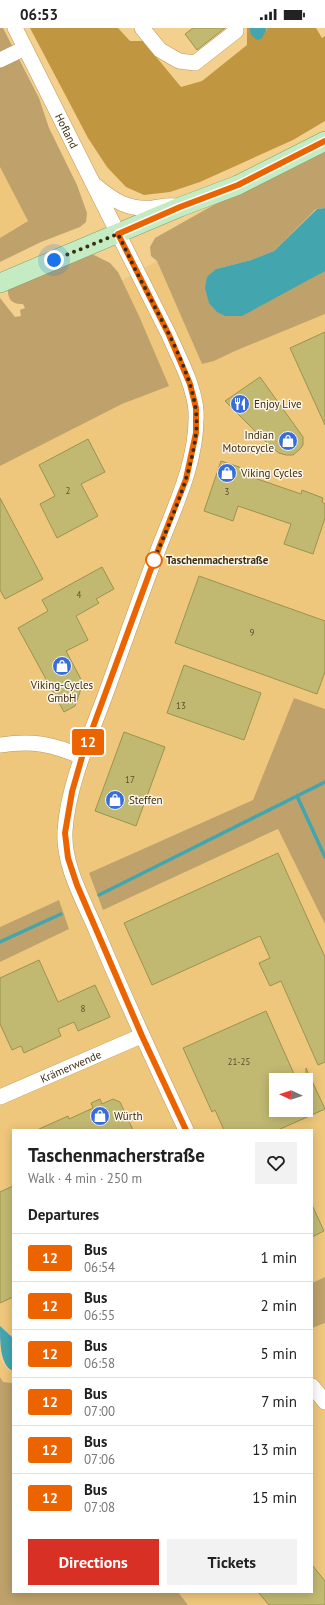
<!DOCTYPE html>
<html lang="en">
<head>
<meta charset="utf-8">
<style>
  body { margin:0; font-family:"PT Sans",sans-serif; background:#f2f2f2; color:#222; height:100vh; display:flex; flex-direction:column; font-size:15px; white-space:nowrap }
  * { box-sizing:border-box; margin:0 }
  p { font-size:13px; color:#767676 }
  .icon { flex:none; width:22px; height:22px; fill:none; stroke:currentColor; stroke-width:2; stroke-linecap:round; stroke-linejoin:round }
  .map { position:relative; flex:1; overflow:hidden }
  .panel { position:absolute; left:12px; top:1101px; width:301px; height:464px; display:flex; flex-direction:column; background:#fff; border-radius:0px; box-shadow:0 2px 10px #0003 }
  .panel>* { flex:none }
  .badge { padding:0 8px; border-radius:3px; font-size:14px; line-height:26px }
  .needle { width:26px; rotate:274deg }
  .tools { position:absolute; left:269px; top:1045px; display:grid; gap:8px }
  .tools a { display:grid; place-items:center; width:44px; height:44px; border-radius:0px; background:#fff; box-shadow:0 2px 10px #0003; font-size:20px }
  .you { position:absolute; width:20px; height:20px; margin:-10px; border:3px solid #fff; border-radius:50%; background:#1a73e8; box-shadow:0 0 0 6px #1a73e833 }
  .map>.badge { position:absolute; translate:-50% -50%; box-shadow:0 0 0 2px #fff }
  h2 { padding:0 16px; font-size:15px; line-height:36px }
  .round { display:grid; place-items:center; flex:none; width:42px; height:42px; border-radius:0px; background:#f2f2f2 }
  .headline { display:flex; align-items:center; justify-content:space-between; height:68px; padding:0 16px }
  h1 { font-size:19px; font-weight:600; line-height:30px }
  .action { display:flex; gap:8px; margin-top:auto; padding:8px 16px }
  .action a { flex:1; height:46px; border-radius:0px; background:#d93025; color:#fff; font-size:16px; font-weight:600; line-height:46px; text-align:center }
  .action a+a { background:#f2f2f2; color:#222 }
  ul { padding:0; list-style:none }
  li { display:flex; align-items:center; gap:12px; height:48px; padding:0 16px; border-top:1px solid #e0e0e0 }
  li div { flex:1 }
  li b { display:block; font-size:15px }
  li em { font-style:normal }
  li .badge { min-width:44px; font-weight:700; text-align:center }
  .status { display:flex; justify-content:space-between; align-items:center; height:28px; padding:0 20px; background:#fff; direction:ltr }
  .status svg { height:11px; fill:currentColor }
  .map>svg:first-child { display:block }
  .built { fill:#eec77c; fill-rule:evenodd }
  .green { fill:#bea16b }
  .forest { fill:#c09640 }
  .water { fill:#43a6af }
  .lines { fill:none; stroke-linecap:round; stroke-linejoin:round }
  .stream { stroke:#43a6af; stroke-width:3.5 }
  .building { fill:#c1b972; stroke:#9b934c }
  .minor-casing { stroke:#bc9a59; stroke-width:16 }
  .major-casing { stroke:#7ca06a; stroke-width:20 }
  .minor { stroke:#fff; stroke-width:15 }
  .major { stroke:#c5ebc2; stroke-width:19 }
  .line-casing { stroke:#fff; stroke-width:9 }
  .line { stroke:#ec6400; stroke-width:6 }
  .walk { stroke:#3b2d12; stroke-width:4; stroke-dasharray:0 7.2 }
  .stop-dot { fill:#fff; stroke:#ec6400; stroke-width:2 }
  .labels { text-anchor:middle; dominant-baseline:central; stroke-width:3; stroke-linejoin:round; paint-order:stroke }
  .number-label { font-size:9px; fill:#5c502a }
  .street-label { font-size:11px; fill:#3b2d12; stroke:#fdf6e9 }
  .poi-label { font-size:11px; fill:#3b2d12; stroke:#fdf6e9; text-anchor:start }
  .stop-label { font-size:11px; font-weight:bold; fill:#3b2d12; stroke:#fdf6e9; text-anchor:start }
</style>
</head>
<body>
<div class="status"><b>06:53</b><svg viewBox="0 0 49 12"><path d="M0 12V9h3v3zM5 12V6h3v6zM10 12V3h3v9zM15 12V0h3v12zM26 1h20v11H26zM47 4h2v5h-2z"/></svg></div>
<div class="map">
<svg width="325" height="1577" viewBox="0 0 325 1577">
  <rect width="100%" height="100%" fill="#f4d08e"/>
  <path class="built" d="M0 139 28 193 0 210Z
    M157 233 202 336 214 333 235 323 325 286V681L294 670 253 772 89 845 103 882 279 801 325 896V1249L312 1255V1102H13V1310L0 1298V934L69 901 59 872 0 899V438L122 376 168 358 121 253ZM276 1052H306V1082H276Z
    M325 1295V1577H188L178 1564H312V1300Z
    M0 1331 8 1342 13 1343V1355L3 1354 0 1349Z"/>
  <path class="green" d="M0 0H3L39 70 49 100 77 157 87 185 86 194 80 199 41 214 0 234V210L28 193 0 139Z
    M325 120V180L316 181 274 223 251 232 216 241 325 243V286L235 323 214 333 202 336 157 233 151 228 150 219 155 210 219 174Z
    M92 226 110 235 118 244 139 288 169 358 122 376 0 438V270L15 289 21 288 20 282 25 280 23 276C11 277 7 270 8 259Z
    M294 670 325 681V896L278 801 103 882 89 845 253 772Z
    M59 872 69 901 0 934V899Z
    M325 1249V1295L312 1300V1255Z
    M0 1349 3 1354 13 1355V1564H178L188 1577H0Z"/>
  <path class="forest" d="M30 0H118L130 13H143L181 59 202 53 247 17V0H249L250 5 267 2V0H316L322 10 325 8V93L293 112 200 154 170 164 144 167 126 159 107 139 88 110Z"/>
  <path class="water" d="M249 0H267L262 10 258 12C253 9 250 7 249 0Z
    M325 180V243L242 288H225L217 284 209 275 205 260 207 249 216 241 251 232 274 223 317 181Z
    M0 1298 13 1310V1343C0 1338 0 1313 0 1298Z"/>
  <g class="lines">
    <path class="stream" d="M297 768 325 829
      M99 867 325 754
      M0 914 61 886"/>
  </g>
  <path class="building" d="M193 0H225L197 22 185 6Z
    M325 304V397L290 320Z
    M260 349 303 409V417L299 422 293 427H286L279 425 269 417 225 373Z
    M88 411 105 444 81 456 98 488 57 510 40 476 55 468 39 437Z
    M221 433 242 440 240 445 301 466 302 462 323 470 322 474 325 476V490L313 526 284 516 291 496 238 478 233 493 204 483Z
    M0 470 43 551 5 571 0 562Z
    M102 539 114 561 96 571 99 575 76 588 88 612 66 623 83 655 75 678 64 684 18 600 48 583 42 572Z
    M199 548 325 593V644L317 666 175 615Z
    M184 637 261 665 244 712 167 685Z
    M124 704 165 719 136 798 95 783Z
    M278 825 325 929V1034L318 1037 281 953 270 958 259 935 270 930 260 908 152 957 124 895Z
    M39 932 58 974 95 957 110 989 78 1003 74 994 58 1001 61 1008 24 1025 21 1018 12 1022 0 996V950Z
    M266 983 294 1046 281 1052H276V1082H306V1040L325 1081 278 1102H224L215 1082 212 1084 183 1020Z
    M100 1071 102 1076 113 1071 120 1074 133 1102H37L68 1088 69 1091 93 1080 91 1075Z
    M13 1158V1269L0 1275V1164Z
    M312 1177 324 1203 312 1209Z
    M312 1537 325 1553V1577H269L258 1564H312Z"/>
  <g class="lines">
    <g class="minor-casing">
      <g id="minor">
        <path id="s1" d="M15 0 169 307C179 330 194 357 196 383 198 430 177 474 160 517 141 566 124 616 106 665 90 709 68 756 65 803 63 838 84 873 97 904 125 971 155 1036 186 1102"/>
        <path d="M142 0 160 22 179 33 195 35 236 3"/>
        <path d="M0 32 25 20"/>
        <path d="M96 158C114 173 128 182 153 180 161 179 167 177 175 178"/>
        <path d="M0 717C32 712 53 716 82 729"/>
        <path id="s2" d="M0 1069 141 1008"/>
        <path d="M312 1358 325 1374"/>
      </g>
    </g>
    <g class="major-casing">
      <path id="major" d="M0 255 180 179 238 157 325 113"/>
    </g>
    <use href="#minor" class="minor"/>
    <use href="#major" class="major"/>
  </g>
  <g class="lines">
    <g class="line-casing">
      <path id="line" d="M186 1102 142 1008 77 857 68 830 65 805 72 764 82 729 155 530 186 451 196 405V380L190 356 169 307 118 206 180 179 238 157 325 113"/>
    </g>
    <use href="#line" class="line"/>
    <path class="walk" d="M54 232 118 206C127 224 135 242 145 260 165 300 202 360 196 405 191 449 171 491 154 532"/>
  </g>
  <defs>
    <g id="restaurant-disc" transform="scale(1)"><circle r="9.5" fill="#376ddc" stroke="#fdf6e9"/><path d="M-5-6h1v4h1v-4h1v4h1v-4h1v5L-1.5 .5V6h-2V.5L-5-1ZM5-6V6H3V1.5H1.5Q1.5-4 5-6Z" fill="#fff"/></g>
    <g id="shop-disc" transform="scale(1)"><circle r="9.5" fill="#376ddc" stroke="#fdf6e9"/><path d="M-5-2.5h2.3a2.7 3.5 0 0 1 5.4 0H5L5.5 6h-11ZM-1.5-2.5h3a1.5 2.3 0 0 0-3 0Z" fill="#fff"/></g>
  </defs>
  <g fill-rule="evenodd">
    <use href="#restaurant-disc" x="240" y="376"/>
    <use href="#shop-disc" x="288" y="413"/>
    <use href="#shop-disc" x="227" y="445"/>
    <use href="#shop-disc" x="62" y="638"/>
    <use href="#shop-disc" x="115" y="772"/>
    <use href="#shop-disc" x="100" y="1088"/>
  </g>
  <circle class="stop-dot" cx="154" cy="532" r="8"/>
  <g class="labels">
    <g class="number-label">
      <text x="68" y="462">2</text>
      <text x="227" y="463">3</text>
      <text x="79" y="566">4</text>
      <text x="252" y="604">9</text>
      <text x="181" y="677">13</text>
      <text x="130" y="751">17</text>
      <text x="83" y="980">8</text>
      <text x="239" y="1033">21-25</text>
    </g>
    <g class="street-label">
      <text stroke="none"><textPath href="#s1" startOffset="115">Hofland</textPath></text>
      <text stroke="none"><textPath href="#s2" startOffset="77">Krämerwende</textPath></text>
    </g>
    <g class="poi-label">
      <text x="254" y="376">Enjoy Live</text>
      <text x="274" y="407" text-anchor="end">Indian<tspan x="274" dy="13">Motorcycle</tspan></text>
      <text x="241" y="445">Viking Cycles</text>
      <text x="62" y="657" text-anchor="middle">Viking-Cycles<tspan x="62" dy="13">GmbH</tspan></text>
      <text x="129" y="772">Steffen</text>
      <text x="114" y="1088">Würth</text>
    </g>
    <g class="stop-label">
      <text x="166" y="532">Taschenmacherstraße</text>
    </g>
  </g>
</svg>
<div class="tools">
<a><svg class="needle" viewBox="-14 -14 28 28"><path d="M0-13l5 13h-10z" fill="#e53935"/><path d="M0 13l5-13h-10z" fill="#767676"/></svg></a>
</div>
<div class="you" style="left:54px;top:232px"></div>
<b class="badge" style="left:88px;top:714px;background:#ec6400;color:#fff">12</b>
<section class="panel">
<div class="headline"><div><h1>Taschenmacherstraße</h1><p>Walk · 4 min · 250 m</p></div><a class="round"><svg class="icon" aria-label="heart" viewBox="0 0 24 24"><path d="M12 20l-8-8c-3-5 5-10 8-4 3-6 11-1 8 4z"/></svg></a></div>
<h2>Departures</h2>
<ul>
<li><span class="badge" style="background:#ec6400;color:#fff">12</span><div><b>Bus</b><p>06:54</p></div><em>1 min</em></li>
<li><span class="badge" style="background:#ec6400;color:#fff">12</span><div><b>Bus</b><p>06:55</p></div><em>2 min</em></li>
<li><span class="badge" style="background:#ec6400;color:#fff">12</span><div><b>Bus</b><p>06:58</p></div><em>5 min</em></li>
<li><span class="badge" style="background:#ec6400;color:#fff">12</span><div><b>Bus</b><p>07:00</p></div><em>7 min</em></li>
<li><span class="badge" style="background:#ec6400;color:#fff">12</span><div><b>Bus</b><p>07:06</p></div><em>13 min</em></li>
<li><span class="badge" style="background:#ec6400;color:#fff">12</span><div><b>Bus</b><p>07:08</p></div><em>15 min</em></li>
</ul>
<div class="action"><a>Directions</a><a>Tickets</a></div>
</section>
</div>
</body>
</html>
